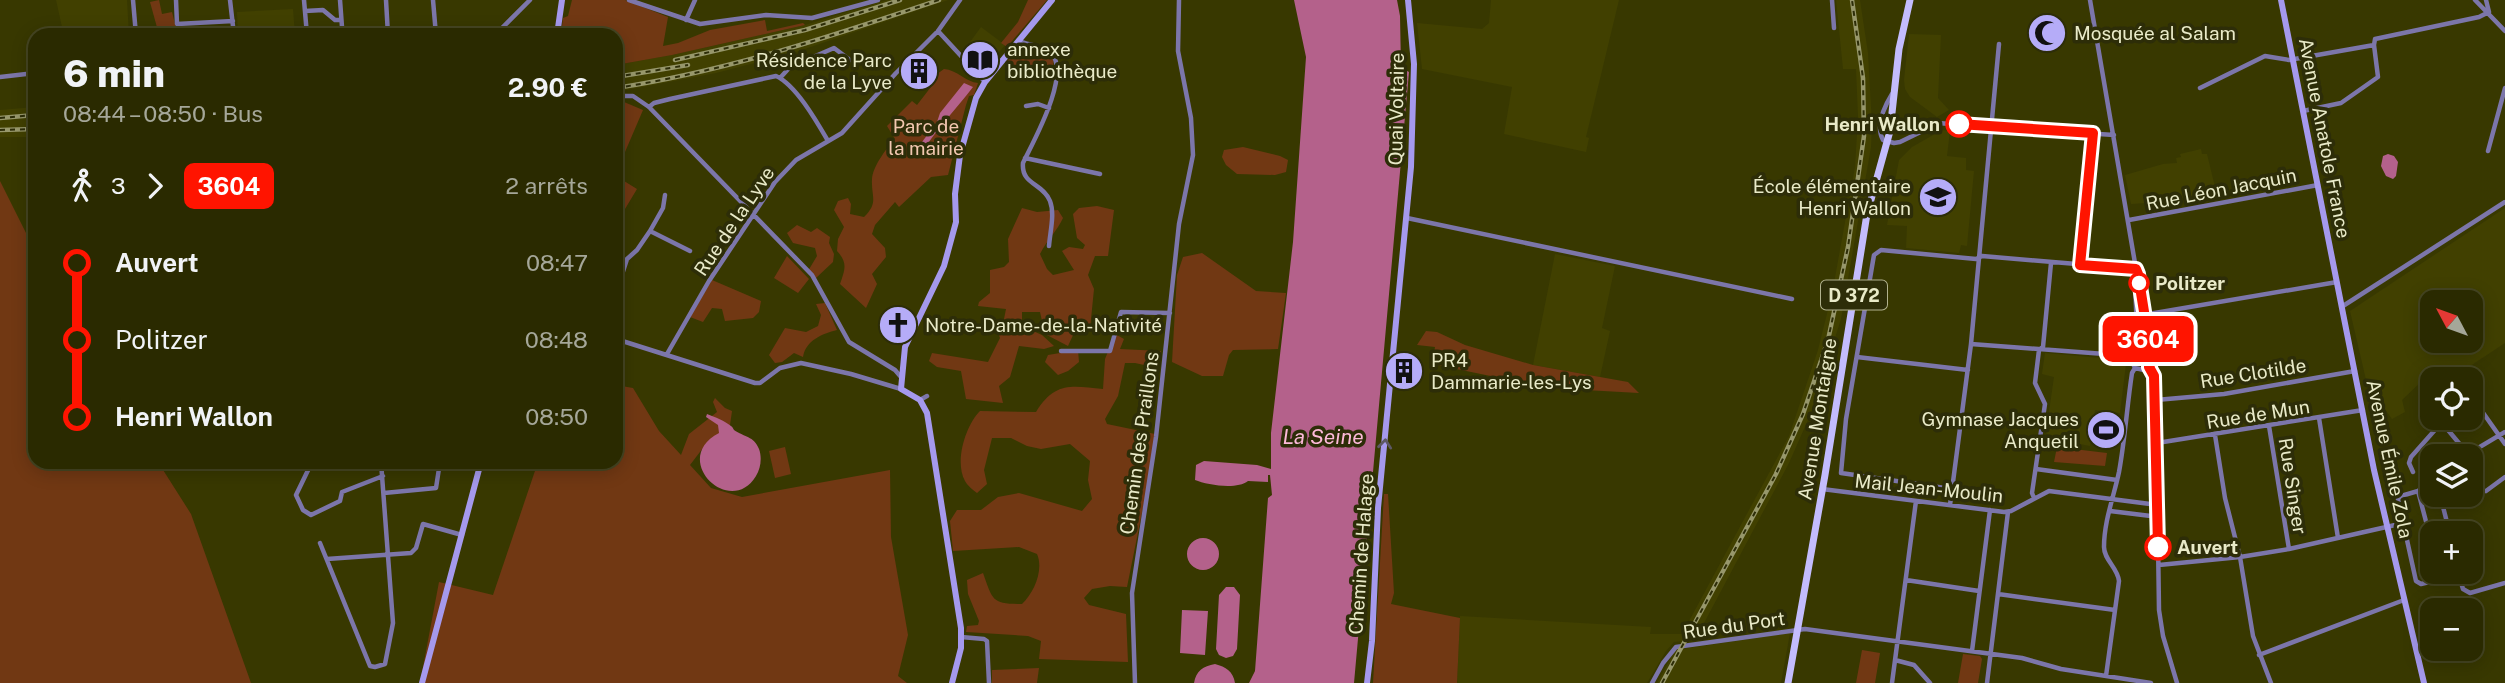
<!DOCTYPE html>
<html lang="fr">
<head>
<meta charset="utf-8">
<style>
  body { margin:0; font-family:"Public Sans",sans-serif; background:#36360f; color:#f1f3f6; height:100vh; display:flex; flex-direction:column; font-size:26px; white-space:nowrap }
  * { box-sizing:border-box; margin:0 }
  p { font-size:23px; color:#a5a799 }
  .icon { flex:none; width:38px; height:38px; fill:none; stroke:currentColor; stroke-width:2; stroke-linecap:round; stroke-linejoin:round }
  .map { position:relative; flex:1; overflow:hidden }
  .side { position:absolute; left:28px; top:28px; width:595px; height:441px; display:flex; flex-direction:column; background:#2a2a00; border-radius:21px; box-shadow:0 4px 18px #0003,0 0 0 2px #464622 }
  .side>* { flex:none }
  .badge { padding:0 14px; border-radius:10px; font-size:24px; line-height:46px }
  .needle { width:46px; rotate:311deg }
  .fabs { position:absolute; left:2420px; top:290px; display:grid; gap:14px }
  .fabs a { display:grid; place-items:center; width:63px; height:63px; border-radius:14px; background:#2a2a00; box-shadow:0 4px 18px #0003,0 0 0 2px #464622; font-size:35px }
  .map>.badge { position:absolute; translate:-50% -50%; box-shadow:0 0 0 4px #fff }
  .legs { display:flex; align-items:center; gap:10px; height:77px; padding:0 35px; font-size:23px }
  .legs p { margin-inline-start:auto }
  .head { display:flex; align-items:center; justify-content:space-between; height:119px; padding:0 35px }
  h1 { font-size:38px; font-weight:800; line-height:52px }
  ul { padding:0 35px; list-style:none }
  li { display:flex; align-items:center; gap:24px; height:77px; font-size:26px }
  li i { display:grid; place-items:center; width:10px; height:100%; margin:0 9px; background:currentColor }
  li i::after { content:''; width:18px; height:18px; margin:-9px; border:5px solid; border-radius:50%; background:#2a2a00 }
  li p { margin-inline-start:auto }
  li:first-child i { background:linear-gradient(#0000 50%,currentColor 0) }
  li:last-child i { background:linear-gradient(currentColor 50%,#0000 0) }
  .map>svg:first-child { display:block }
  .built { fill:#414000; fill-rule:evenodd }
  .green { fill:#713813 }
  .water { fill:#b4618b }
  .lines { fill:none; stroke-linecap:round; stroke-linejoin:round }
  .street { stroke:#7c76aa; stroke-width:4.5 }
  .secondary { stroke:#a599ed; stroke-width:6 }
  .primary { stroke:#c3bcfd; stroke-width:7 }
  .rail-casing { stroke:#97976b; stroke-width:4.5 }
  .rail { stroke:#2d2d08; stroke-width:2; stroke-dasharray:5; stroke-linecap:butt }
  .oneway { stroke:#5d5864 }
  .line-1-casing { stroke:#fff; stroke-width:16 }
  .line-1 { stroke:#ff1400; stroke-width:10 }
  .stop-1-dot { fill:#fff; stroke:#ff1400; stroke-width:3.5 }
  .labels { text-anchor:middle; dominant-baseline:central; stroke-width:7; stroke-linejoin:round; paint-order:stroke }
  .shield { fill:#2d2d08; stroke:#b1b18e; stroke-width:2 }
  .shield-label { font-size:18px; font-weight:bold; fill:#e9eac8 }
  .poi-label { font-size:19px; fill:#e9eac8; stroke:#2d2d08; text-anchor:start }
  .street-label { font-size:19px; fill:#e9eac8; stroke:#2d2d08 }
  .stop-label { font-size:19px; font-weight:bold; fill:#e9eac8; stroke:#2d2d08; text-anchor:start }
  .park-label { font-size:19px; fill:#f2c7b0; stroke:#2d2d08 }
  .water-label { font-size:21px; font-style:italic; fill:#fdb9d9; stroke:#2d2d08 }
</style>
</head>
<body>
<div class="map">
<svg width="2505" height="683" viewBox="0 0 2505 683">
  <rect width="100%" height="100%" fill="#383800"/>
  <path class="built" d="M56 0H127L129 35H70L68 26 62 27Z
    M887 0H948L796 52 716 73 616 92V65L672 55 805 25Z
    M1491 0H1619L1586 137 1589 138 1586 152 1504 134 1512 87 1422 69 1417 23 1482 29 1489 23Z
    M1836 0H1860L1868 53 1872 125 1871 147 1841 319 1811 413 1789 463 1695 640 1674 642 1666 651 1647 683H1457L1460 616 1651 627 1650 634H1682L1789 436 1818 350 1832 294 1855 167 1858 117 1856 69H1843Z
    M293 9 295 35H238L237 12Z
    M981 27 1005 45 981 74 962 53Z
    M1909 34 1941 35 1938 98 1949 110 1937 117 1910 97 1905 89 1904 80Z
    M35 107V137H0V110Z
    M1942 130 1950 131 1947 156 1966 158V170L1974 171 1967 246 1961 245 1959 253 1906 248 1907 226 1887 225 1899 160 1912 147Z
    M2201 149 2202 154H2207L2216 191 2146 206 2145 203 2131 204 2125 175 2163 164 2177 163 2176 158 2181 157 2180 154Z
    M2505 208V343L2449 380H2432V384L2423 380 2402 400 2405 412 2392 419 2367 384 2350 311ZM2432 303H2471V341H2432Z
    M1555 254 1615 266 1602 328 1610 331 1600 377 1533 365Z
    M2045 353 2123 360 2126 364 2120 413 2095 410 2090 446 2054 439 2046 433 2054 377 2042 374Z
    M1790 633 1781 683H1657L1675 650Z"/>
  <path class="green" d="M159 0 162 14 172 12 176 28 158 31 150 2Z
    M572 0H625L668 17 663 46 678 43 710 30 765 20 767 31 803 23 805 25 672 55 616 65V35H561L563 18 568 16Z
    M1028 0H1047L1007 47 1001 43 1018 22Z
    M1021 45 1049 54 1054 58 1051 81 1005 64Z
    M944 69C957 70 966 82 978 83L974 95 969 96 966 105 948 175 931 177 899 207 895 202 875 225 872 234 885 248 886 257 872 274 877 284 866 308 840 284C845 269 848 263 837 251L838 239 844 227 834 210 838 201 848 198 851 204 850 214 864 217C879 202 871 197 872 179 873 166 886 149 895 139L887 126 912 101 917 105 934 83 930 79Z
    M617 99 643 110 616 173V100Z
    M1243 147 1280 156 1288 160 1286 172 1275 175 1237 174 1226 165 1222 157 1224 150Z
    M616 176 637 189 616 224Z
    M0 181 35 251V462H158L191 514 251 683H0Z
    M1097 206 1114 210 1108 256H1095L1088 275 1094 289 1090 329 1074 333 1068 346 1045 334 1040 312H1022V326L1042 335 1054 346 1044 349 1019 346 1010 377 999 386 1003 403 966 399 961 371 937 367 929 361 932 353 988 362 1000 338 995 325 1004 319 1006 309 978 306 979 302 990 293V270L1004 267 1009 262 1008 239 1022 208 1037 212 1058 210 1063 218C1057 231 1047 240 1040 254L1047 269 1053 275 1074 270 1062 251 1069 247 1083 249 1085 245 1077 238 1073 214 1079 208Z
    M797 225 811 232 817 228 830 237 829 243 834 254 833 262 816 278 808 271 817 256 815 248 793 243 787 233Z
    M1202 253 1256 291 1286 293 1278 349 1233 350 1229 355 1223 376H1202L1172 362 1177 275 1183 257Z
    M787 256 809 279 798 293 774 278Z
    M712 280 761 301 759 312 753 318 725 321 722 309 712 308 703 322 690 317Z
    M825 303 837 330C822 334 806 340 803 357L794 353 782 362 775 363 769 355 785 328 806 332 818 326 821 315 816 304Z
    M1426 331 1437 332 1465 345 1533 365 1628 382 1639 393 1549 388 1432 364 1435 347 1417 345Z
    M1115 334 1124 339 1120 349 1161 351 1158 368 1135 363H1125L1118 396 1105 419 1107 424 1155 434 1148 483 1127 587 1110 586 1092 589 1084 598 1089 605 1126 614 1128 662 1039 659 1041 641 1028 636 966 632 967 626 978 625 979 621 968 594 967 580 983 573C993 601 992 604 1022 604 1034 593 1044 570 1037 554L1019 547 953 551 950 521 957 510H981L998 497 1019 493 1082 511 1092 499 1088 480 1090 461 1070 444 1041 449 1027 446 1011 438H992L984 470 987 484 977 493C973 490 967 485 965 481 954 461 966 425 980 411L1036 412C1055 381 1072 386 1103 389L1105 359Z
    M1078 350 1079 362 1068 371 1058 375 1045 362 1048 355Z
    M616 385 633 388 659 431 681 455 689 434 717 412 713 402 715 398 725 408 732 411 730 425 706 444 690 465 711 488 742 497 890 470 891 537 908 635 898 676 907 683H420L439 582 493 595 538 462H616Z
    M785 447 791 474 775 478 769 451Z
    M2057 447 2107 453 2105 466 2054 462Z
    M1384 494H1388L1394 593 1391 604 1460 618 1457 683H1373Z
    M1862 650 1880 653 1875 683H1856Z
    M1963 654 1980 656 1982 659 1978 683H1958Z
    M1039 668 1037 683H992V670Z"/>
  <path class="water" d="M1294 0H1397L1400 16 1401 68 1409 72 1354 683H1249L1255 671 1268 498 1272 495 1270 475H1268V482L1248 481C1237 490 1207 485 1195 480L1196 465 1204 461 1257 465 1271 469V433L1293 242 1306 57Z
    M964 83 973 87C956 109 937 129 921 153L916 150 937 122 940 113Z
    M2388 154 2394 156 2398 162 2396 176 2393 179 2386 176 2381 166 2383 156Z
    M1394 361 1421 364 1419 381 1392 378Z
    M707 414C715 417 725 421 731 426 733 427 733 429 734 430 744 437 754 436 759 449 762 457 761 468 756 476 730 519 669 459 719 433L718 425 706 417Z
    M1187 554a16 16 0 1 1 32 0a16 16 0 1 1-32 0Z
    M1226 587H1234L1240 595 1237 649 1233 656 1226 658 1219 655 1216 649 1219 595Z
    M1182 610 1208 611 1205 655 1180 653Z
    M1215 664C1226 667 1233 671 1235 683H1194C1196 671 1203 666 1215 664Z"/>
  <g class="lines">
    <path class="street" d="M133 0 136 35
      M176 0 177 24 233 21
      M230 0 234 35
      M304 0 307 35
      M340 0 342 27 351 35
      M386 0 388 35
      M433 0 436 35
      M629 0 700 24 766 15 812 18 878 0
      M1832 0 1834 28
      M2090 0 2136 269 2133 274C2138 303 2137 331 2131 359L2135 368
      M2475 0 2505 31
      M305 11 323 10 335 20H341
      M686 20 695 0
      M938 31 985 82
      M495 35 530 0
      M1019 41C1029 45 1043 46 1051 53 1072 73 1033 142 1023 163 1021 185 1043 183 1050 201 1055 214 1050 232 1049 246
      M0 77 35 73
      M780 78 790 67 834 48 850 60
      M2200 88 2265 56 2289 60 2374 45 2375 39 2479 17 2489 12 2486 0
      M1892 94C1884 107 1875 125 1883 140L1894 143 1900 142 1939 123
      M616 96H633L649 107 812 275 849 342 895 370 901 377
      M1026 106 1038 104 1049 108
      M649 107 654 103 670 99 776 76C796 85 817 122 828 141
      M2303 111 2341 103 2378 77 2374 45
      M1892 120 2114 135
      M2488 151 2505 88
      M1025 158 1100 174
      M1407 218 1792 299
      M2129 220 2318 185
      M650 231 663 208 665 195
      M2080 265 2093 133
      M2136 272 2138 274 2149 343 2148 350
      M616 293 627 259 637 250 650 231 690 251
      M2343 306 2505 202
      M2137 316 2337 282
      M616 339 755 383H760L780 368 801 363 851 374 901 389
      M1971 344 2131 356
      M2148 350 2153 358 2149 367
      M1061 351H1110L1121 312 1170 313
      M2135 351 2141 348 2148 350
      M667 354 709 281 775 182 796 160 842 133 896 73 938 31 960 0
      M1857 357 1968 370
      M2149 367 2154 376 2156 400 2159 610 2163 636 2177 683
      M2135 368 2144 370 2149 367
      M2475 395 2479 407 2505 444
      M920 400 927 396
      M2156 400 2224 394 2355 371
      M2319 418 2338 538
      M2438 418 2468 454
      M2269 426 2289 549
      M2215 435 2225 498 2240 557 2253 636 2271 683
      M2157 443 2363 410
      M2463 457 2505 432
      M312 462 296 495 303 510 311 515 340 501 342 492 383 476
      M2036 469 2117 480
      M2413 472 2409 463 2411 457 2442 422
      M2432 482 2418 491 2401 496 2398 499 2416 581 2421 584 2459 575
      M1822 489 2004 512 2011 511 2049 491 2158 505
      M1952 489 1841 473 1846 419 1874 255 1881 250 1976 259 1982 256 2136 269
      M2418 491 2428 529 2432 531 2448 527
      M2486 491 2505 477
      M384 493 436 488 440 462
      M2440 495 2450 534
      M2034 498 2032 493 2045 404 2035 383 2039 350 2043 347 2051 263
      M1950 505 1971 344 1999 44
      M2110 511 2159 517
      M320 543 370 666 375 667 385 664 393 623 381 462
      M327 559 411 553 416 548 423 524 462 535
      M2159 565 2240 557 2289 549 2404 523
      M2459 576 2463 589 2470 593 2505 583
      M1906 580 1979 591
      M1998 594 2115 610
      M961 637 984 639 987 641 989 683
      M1972 651 1990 510
      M2259 655 2404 600
      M1895 660 1914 665 1930 683
      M2106 676 2119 581C2118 568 2104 560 2104 547 2104 521 2114 496 2119 472 2125 439 2127 406 2132 373L2135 368
      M1135 683 1132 593 1156 437 1179 224 1193 155 1191 118 1178 51 1179 0
      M1652 683 1663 663 1676 647 1805 629 2022 658 2061 669 2151 683
      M1892 683 1916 501
      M1987 683 2008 512"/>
    <path class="secondary" d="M2281 0 2374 470 2424 683
      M557 35 562 0
      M422 683 481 462
      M952 683 961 648V628L927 413 920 400 901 389 905 347 944 266 956 222 955 194 960 155 976 98 985 82 1052 0
      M1367 683 1372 641 1378 508 1411 167 1414 64 1408 0"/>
    <path class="primary" d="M1788 683 1825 475 1867 214 1890 131 1899 49 1910 0"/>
    <g class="rail-casing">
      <path id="rail" d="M675 60 805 30 900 0
        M616 77 688 65
        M616 88C727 71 832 36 939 0
        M0 118 35 115
        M0 130 35 129
        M1662 683 1776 474 1803 414 1828 340 1848 247 1864 136 1863 78 1852 0"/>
    </g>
    <use href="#rail" class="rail"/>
  </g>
  <defs><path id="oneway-chevron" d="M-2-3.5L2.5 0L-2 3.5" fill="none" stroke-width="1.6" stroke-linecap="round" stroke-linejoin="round" transform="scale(1.75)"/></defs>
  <use class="oneway" href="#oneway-chevron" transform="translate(1385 444) rotate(-84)"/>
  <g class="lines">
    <g class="line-1-casing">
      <path id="line-1" d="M1959 124 2093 133 2080 265 2136 269 2138 274 2149 343 2148 350 2153 358 2149 367 2154 376 2158 547"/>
    </g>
    <use href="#line-1" class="line-1"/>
  </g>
  <defs>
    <g id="mosque-disc" transform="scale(2.0125)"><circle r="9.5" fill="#b5acf8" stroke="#2d2d08"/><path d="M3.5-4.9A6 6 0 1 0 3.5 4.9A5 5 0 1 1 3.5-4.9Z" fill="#111"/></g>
    <g id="library-disc" transform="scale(2.0125)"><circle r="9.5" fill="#b5acf8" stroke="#2d2d08"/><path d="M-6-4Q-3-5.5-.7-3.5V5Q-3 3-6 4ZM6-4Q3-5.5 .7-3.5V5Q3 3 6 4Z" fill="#111"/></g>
    <g id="building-disc" transform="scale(2.0125)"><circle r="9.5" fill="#b5acf8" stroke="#2d2d08"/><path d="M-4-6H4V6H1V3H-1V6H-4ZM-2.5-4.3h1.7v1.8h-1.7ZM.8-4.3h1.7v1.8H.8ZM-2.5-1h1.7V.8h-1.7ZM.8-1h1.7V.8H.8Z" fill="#111"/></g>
    <g id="school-disc" transform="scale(2.0125)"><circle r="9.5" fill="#b5acf8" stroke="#2d2d08"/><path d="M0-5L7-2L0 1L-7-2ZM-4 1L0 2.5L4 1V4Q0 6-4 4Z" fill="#111"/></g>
    <g id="church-disc" transform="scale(2.0125)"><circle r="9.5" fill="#b5acf8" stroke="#2d2d08"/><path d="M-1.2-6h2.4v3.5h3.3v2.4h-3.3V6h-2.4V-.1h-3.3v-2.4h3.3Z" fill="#111"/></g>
    <g id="stadium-disc" transform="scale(2.0125)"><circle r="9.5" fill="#b5acf8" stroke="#2d2d08"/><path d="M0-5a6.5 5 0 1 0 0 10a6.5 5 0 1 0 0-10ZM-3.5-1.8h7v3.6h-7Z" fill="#111"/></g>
  </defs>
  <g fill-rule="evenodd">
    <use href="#mosque-disc" x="2047" y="33"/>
    <use href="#library-disc" x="980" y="60"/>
    <use href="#building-disc" x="919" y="71"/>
    <use href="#school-disc" x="1938" y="197"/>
    <use href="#church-disc" x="898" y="325"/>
    <use href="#building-disc" x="1404" y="371"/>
    <use href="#stadium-disc" x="2106" y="430"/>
  </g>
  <g class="stop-1-dot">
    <circle cx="1959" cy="124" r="12"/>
    <circle cx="2139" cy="283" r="9"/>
    <circle cx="2158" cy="547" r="12"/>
  </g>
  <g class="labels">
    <rect class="shield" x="1821" y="280.5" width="66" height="29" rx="5"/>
    <g class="shield-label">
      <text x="1854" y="295">D 372</text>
    </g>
    <g class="poi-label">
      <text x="2074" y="33">Mosquée al Salam</text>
      <text x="1007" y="49">annexe<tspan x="1007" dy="22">bibliothèque</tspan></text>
      <text x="892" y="60" text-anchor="end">Résidence Parc<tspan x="892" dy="22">de la Lyve</tspan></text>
      <text x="1911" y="186" text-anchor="end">École élémentaire<tspan x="1911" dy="22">Henri Wallon</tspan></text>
      <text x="925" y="325">Notre-Dame-de-la-Nativité</text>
      <text x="1431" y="360">PR4<tspan x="1431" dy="22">Dammarie-les-Lys</tspan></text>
      <text x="2079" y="419" text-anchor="end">Gymnase Jacques<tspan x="2079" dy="22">Anquetil</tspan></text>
    </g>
    <g class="street-label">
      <text transform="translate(1396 109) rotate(-89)">Quai Voltaire</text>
      <text transform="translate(2325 138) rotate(79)">Avenue Anatole France</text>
      <text transform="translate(2221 189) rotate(-11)">Rue Léon Jacquin</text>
      <text transform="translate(734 221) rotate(-56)">Rue de la Lyve</text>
      <text transform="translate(2253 373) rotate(-9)">Rue Clotilde</text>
      <text transform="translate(2258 414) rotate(-9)">Rue de Mun</text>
      <text transform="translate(1817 419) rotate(-81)">Avenue Montaigne</text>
      <text transform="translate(1139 443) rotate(-82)">Chemin des Praillons</text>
      <text transform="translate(2390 459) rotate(78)">Avenue Émile Zola</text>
      <text transform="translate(2293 486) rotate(81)">Rue Singer</text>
      <text transform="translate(1929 488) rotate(6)">Mail Jean-Moulin</text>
      <text transform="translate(1361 554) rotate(-86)">Chemin de Halage</text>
      <text transform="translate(1734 625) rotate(-8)">Rue du Port</text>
    </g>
    <g class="stop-label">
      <text x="1940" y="124" text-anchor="end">Henri Wallon</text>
      <text x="2155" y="283">Politzer</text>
      <text x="2177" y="547">Auvert</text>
    </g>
    <g class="park-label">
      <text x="926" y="126">Parc de<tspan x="926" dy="22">la mairie</tspan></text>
    </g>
    <g class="water-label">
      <text x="1323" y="436">La Seine</text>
    </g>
  </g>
</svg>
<div class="fabs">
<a><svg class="needle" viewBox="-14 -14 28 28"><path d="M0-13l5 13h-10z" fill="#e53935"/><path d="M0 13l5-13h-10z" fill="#a5a799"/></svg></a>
<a><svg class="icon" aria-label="locate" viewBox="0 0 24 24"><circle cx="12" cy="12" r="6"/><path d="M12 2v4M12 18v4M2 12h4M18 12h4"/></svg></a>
<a><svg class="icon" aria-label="layers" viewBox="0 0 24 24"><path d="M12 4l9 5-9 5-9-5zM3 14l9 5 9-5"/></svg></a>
<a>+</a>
<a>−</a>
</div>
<b class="badge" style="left:2148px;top:339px;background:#ff1400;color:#fff">3604</b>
<section class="side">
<div class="head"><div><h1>6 min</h1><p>08:44 – 08:50 · Bus</p></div><b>2.90 €</b></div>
<div class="legs"><svg class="icon" aria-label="walk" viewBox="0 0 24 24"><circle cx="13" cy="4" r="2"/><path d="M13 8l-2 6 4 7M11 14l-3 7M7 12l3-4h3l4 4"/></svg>3<svg class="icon" aria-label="forward" viewBox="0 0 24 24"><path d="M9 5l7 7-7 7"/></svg><b class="badge" style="background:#ff1400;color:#fff">3604</b><p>2 arrêts</p></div>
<ul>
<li><i style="color:#ff1400"></i><b>Auvert</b><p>08:47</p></li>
<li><i style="color:#ff1400"></i><span>Politzer</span><p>08:48</p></li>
<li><i style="color:#ff1400"></i><b>Henri Wallon</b><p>08:50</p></li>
</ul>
</section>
</div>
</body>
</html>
